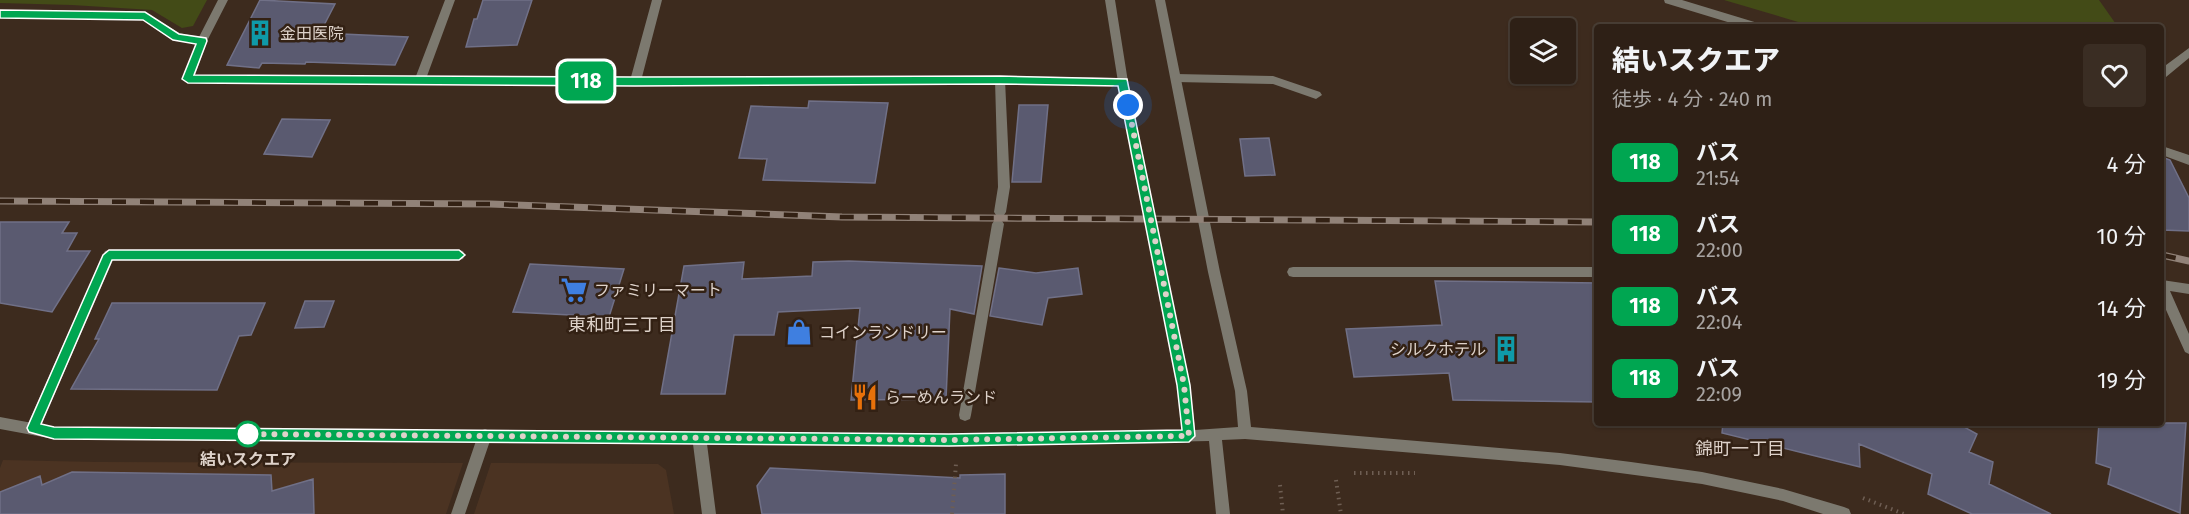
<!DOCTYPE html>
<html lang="ja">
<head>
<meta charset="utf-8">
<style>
  body { margin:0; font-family:"Fira Sans","Noto Sans JP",sans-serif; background:#3a2d23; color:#f1f3f6; height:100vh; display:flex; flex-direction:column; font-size:22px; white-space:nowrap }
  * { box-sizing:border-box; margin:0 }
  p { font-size:20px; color:#a7a3a1 }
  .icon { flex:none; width:33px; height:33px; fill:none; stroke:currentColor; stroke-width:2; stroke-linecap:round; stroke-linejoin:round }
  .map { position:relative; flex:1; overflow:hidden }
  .details { position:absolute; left:1594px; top:24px; width:570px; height:402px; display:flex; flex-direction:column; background:#2e2016; border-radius:6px; box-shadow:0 2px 4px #0004,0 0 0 2px #493e35 }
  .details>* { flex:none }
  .badge { padding:0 12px; border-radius:9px; font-size:21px; line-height:39px }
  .controls { position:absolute; left:1510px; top:18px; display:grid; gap:12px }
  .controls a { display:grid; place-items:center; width:66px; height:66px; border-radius:6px; background:#2e2016; box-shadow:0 2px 4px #0004,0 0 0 2px #493e35; font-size:30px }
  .you { position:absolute; width:30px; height:30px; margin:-15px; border:4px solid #fff; border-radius:50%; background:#1a73e8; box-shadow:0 0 0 9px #1a73e833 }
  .map>.badge { position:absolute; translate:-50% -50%; box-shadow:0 0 0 3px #fff }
  .round { display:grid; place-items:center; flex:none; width:63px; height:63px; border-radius:6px; background:#3a2d23 }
  .headline { display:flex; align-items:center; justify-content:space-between; height:102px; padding:0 18px }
  h1 { font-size:28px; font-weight:800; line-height:45px }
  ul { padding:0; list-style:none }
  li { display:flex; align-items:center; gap:18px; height:72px; padding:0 18px }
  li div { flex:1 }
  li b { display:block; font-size:22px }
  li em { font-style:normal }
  li .badge { min-width:66px; font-weight:700; text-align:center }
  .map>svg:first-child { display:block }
  .built { fill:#4b3322 }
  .green { fill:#434b17 }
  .building { fill:#5a5a70; stroke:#707087; stroke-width:1.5 }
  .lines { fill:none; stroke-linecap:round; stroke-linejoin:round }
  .path { stroke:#6e5e53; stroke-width:4; stroke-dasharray:1.5 4.5; stroke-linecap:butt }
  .service { fill:#7c796f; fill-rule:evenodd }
  .minor { fill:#7c796f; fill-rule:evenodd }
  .tertiary { fill:#7c796f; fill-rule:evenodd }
  .rail-casing { stroke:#918278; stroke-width:7 }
  .rail { stroke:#332114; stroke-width:4.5; stroke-dasharray:14; stroke-linecap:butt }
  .line { fill:#00a651; stroke:#fff; stroke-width:1.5 }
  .walk { stroke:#ded2ca; stroke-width:6; stroke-dasharray:0 10.8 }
  .stop-dot { fill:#fff; stroke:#00a651; stroke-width:3 }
  .labels { text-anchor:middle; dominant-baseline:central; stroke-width:5; stroke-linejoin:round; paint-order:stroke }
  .poi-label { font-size:16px; fill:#ded2ca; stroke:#332114; text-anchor:start }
  .stop-label { font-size:16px; font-weight:bold; fill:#ded2ca; stroke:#332114 }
  .neighbourhood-label { font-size:18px; fill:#ded2ca; stroke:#332114 }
</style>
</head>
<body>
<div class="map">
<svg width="2189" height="514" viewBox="0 0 2189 514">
  <rect width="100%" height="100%" fill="#3d2b1e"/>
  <path class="built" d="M3 460 97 462 463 463 446 514H0V468Z
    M491 463 658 464 666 470 674 514H474Z"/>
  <path class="green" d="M0 0H207L193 26 182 28 152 10 72 5 0 3Z
    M1724 0H2099L2118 27H1815Z"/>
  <path class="building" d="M260 0 335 4 320 33 408 37 395 65 306 62 305 64 262 63 259 68 227 65Z
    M483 0H532L517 45 466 47 474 19H477Z
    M809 101 888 103 875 183 763 180 767 159 739 158 751 106 808 108Z
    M1019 105H1048L1041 182H1012Z
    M282 119 330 120 312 157 264 154Z
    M1269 138 1275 175 1245 176 1240 139Z
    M2162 157 2170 160 2189 198V231L2162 230Z
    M0 222H69L62 233H77L67 251H90L52 312 0 303Z
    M849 261 982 266 974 314 950 309 946 399 851 400 860 308 778 312 774 335H734L725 394H661L684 266 744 262 742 279 812 276 813 262Z
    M530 264 624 269 609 317 513 312Z
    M999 268 1036 273 1078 268 1082 294 1048 298 1042 325 990 316Z
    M1435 281 1598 283V402L1453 400 1449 373 1354 377 1346 329 1442 325Z
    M305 301H334L324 327 295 328Z
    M112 303H265L251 335 239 336 217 390 71 389 99 339H95Z
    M1723 423H1957L1977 434 1969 452 1993 462 1989 484 2051 514H1972L1928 494 1932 474 1859 444 1860 467 1722 433Z
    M2099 423H2186L2180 513 2108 484 2111 468 2096 463Z
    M770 468 960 478V475L1005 474V514H762L757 486Z
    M72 472 271 475 272 491 313 479 314 514H0V492L40 476 42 485Z"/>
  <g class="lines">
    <path class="path" d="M1354 473H1415
      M1336 480 1341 514
      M1280 485 1283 514
      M1863 498 1904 514
      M952 514 956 464"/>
    <path class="service" d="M1176 74 1273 76 1320 92 1322 95 1316 99 1273 84 1176 82 1171 78Z
      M1000 76 1005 80 1010 187 1006 212 1004 215H996L994 212 998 187 995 80Z
      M998 219 1002 221 1004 224 971 415 970 419 965 421 960 419 959 415 992 224 994 221Z
      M109 250H459L463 251 465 255 463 259 459 260H113L38 432 33 434 28 432 26 428 103 255 105 251Z"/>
    <path class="minor" d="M218 0H228L207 41 195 75 416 76 445 0H455L427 76 631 77 652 0H662L642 77 1000 76 1123 78 1128 82 1123 86 1000 84 188 83 183 79 196 44 172 40 143 20 0 18V10L145 12 179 33 199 37Z
      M1664 0H1682L1761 24 1762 27H1744L1665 3Z
      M2189 48V58L2166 77 2162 78V68Z
      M2162 146 2189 155V165L2162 155Z
      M1293 267H1598V277H1293L1289 276 1287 272 1289 268Z
      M2162 280 2189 284V294L2170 291 2189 334V354L2185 352 2162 301Z
      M485 429 490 431 492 435 465 514H451L478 435 480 431Z"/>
    <path class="tertiary" d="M1105 0H1115L1128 82 1190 385 1195 430 1238 427 1235 391 1208 272 1155 0H1165L1220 272 1247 391 1251 427 1560 453 1631 462 1702 472 1783 489 1844 507 1849 509 1851 514H1823L1783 501 1702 484 1560 465 1245 439 1222 440 1230 514H1216L1209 441 949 446 707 444 716 514H702L693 444 54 439 0 429V417L54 427 949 434 1182 430 1178 385 1118 82Z"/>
    <g class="rail-casing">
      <path id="rail" d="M0 201 490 204 842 217 1598 222
        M2162 255 2189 261"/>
    </g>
    <use href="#rail" class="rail"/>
  </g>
  <path class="line" d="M0 10 145 12 179 34 206 38 207 41 194 75 635 77 1000 76 1127 79 1190 385 1195 436 1189 442 949 446 54 439 29 432 27 428 103 255 109 250H459L465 255 459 260H112L41 424 54 427 949 434 1182 430 1177 385 1118 86 1000 84 635 86 188 83 182 79 196 44 173 40 143 20 0 18Z"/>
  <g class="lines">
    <path class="walk" d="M248 434H245L949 440 1189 436 1184 385 1128 105"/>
  </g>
  <defs>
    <g id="building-bare" transform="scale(2.07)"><path d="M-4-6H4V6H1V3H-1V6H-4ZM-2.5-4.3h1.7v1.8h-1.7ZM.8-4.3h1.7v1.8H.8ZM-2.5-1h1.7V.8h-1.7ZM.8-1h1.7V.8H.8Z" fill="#0f9aa8" stroke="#332114" stroke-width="2.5" paint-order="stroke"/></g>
    <g id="supermarket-bare" transform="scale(2.07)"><path d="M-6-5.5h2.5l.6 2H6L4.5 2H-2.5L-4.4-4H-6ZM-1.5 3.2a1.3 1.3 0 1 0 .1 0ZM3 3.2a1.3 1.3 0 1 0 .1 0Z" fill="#3f7fe0" stroke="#332114" stroke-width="2.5" paint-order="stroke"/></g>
    <g id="shop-bare" transform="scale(2.07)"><path d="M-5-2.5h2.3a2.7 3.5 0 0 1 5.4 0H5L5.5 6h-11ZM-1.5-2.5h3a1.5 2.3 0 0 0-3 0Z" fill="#3f7fe0" stroke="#332114" stroke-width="2.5" paint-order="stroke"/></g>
    <g id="restaurant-bare" transform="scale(2.07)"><path d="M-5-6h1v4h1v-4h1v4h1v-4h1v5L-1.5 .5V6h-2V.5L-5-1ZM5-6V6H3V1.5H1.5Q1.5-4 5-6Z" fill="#e8710a" stroke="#332114" stroke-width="2.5" paint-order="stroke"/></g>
  </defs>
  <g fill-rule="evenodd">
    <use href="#building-bare" x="260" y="33"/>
    <use href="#supermarket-bare" x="574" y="290"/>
    <use href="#shop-bare" x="799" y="332"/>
    <use href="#building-bare" x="1506" y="349"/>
    <use href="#restaurant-bare" x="865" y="397"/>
  </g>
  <circle class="stop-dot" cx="248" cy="434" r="12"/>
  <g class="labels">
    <g class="poi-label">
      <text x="280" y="33">金田医院</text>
      <text x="594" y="290">ファミリーマート</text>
      <text x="819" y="332">コインランドリー</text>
      <text x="1486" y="349" text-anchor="end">シルクホテル</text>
      <text x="885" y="397">らーめんランド</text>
    </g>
    <g class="stop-label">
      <text x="248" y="459">結いスクエア</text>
    </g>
    <g class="neighbourhood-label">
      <text x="622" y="325">東和町三丁目</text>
      <text x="1740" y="449">錦町一丁目</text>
    </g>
  </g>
</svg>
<div class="controls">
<a><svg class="icon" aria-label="layers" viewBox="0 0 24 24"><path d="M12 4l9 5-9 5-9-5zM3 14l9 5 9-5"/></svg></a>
</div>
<div class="you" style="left:1128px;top:105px"></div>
<b class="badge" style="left:586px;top:81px;background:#00a651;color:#fff">118</b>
<section class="details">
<div class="headline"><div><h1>結いスクエア</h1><p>徒歩 · 4 分 · 240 m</p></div><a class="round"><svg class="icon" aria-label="heart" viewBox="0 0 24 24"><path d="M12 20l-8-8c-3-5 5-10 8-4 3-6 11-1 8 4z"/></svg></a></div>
<ul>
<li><span class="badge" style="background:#00a651;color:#fff">118</span><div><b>バス</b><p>21:54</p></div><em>4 分</em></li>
<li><span class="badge" style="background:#00a651;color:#fff">118</span><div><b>バス</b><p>22:00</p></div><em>10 分</em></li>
<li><span class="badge" style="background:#00a651;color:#fff">118</span><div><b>バス</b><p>22:04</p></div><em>14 分</em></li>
<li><span class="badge" style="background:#00a651;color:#fff">118</span><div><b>バス</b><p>22:09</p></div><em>19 分</em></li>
</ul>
</section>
</div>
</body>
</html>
